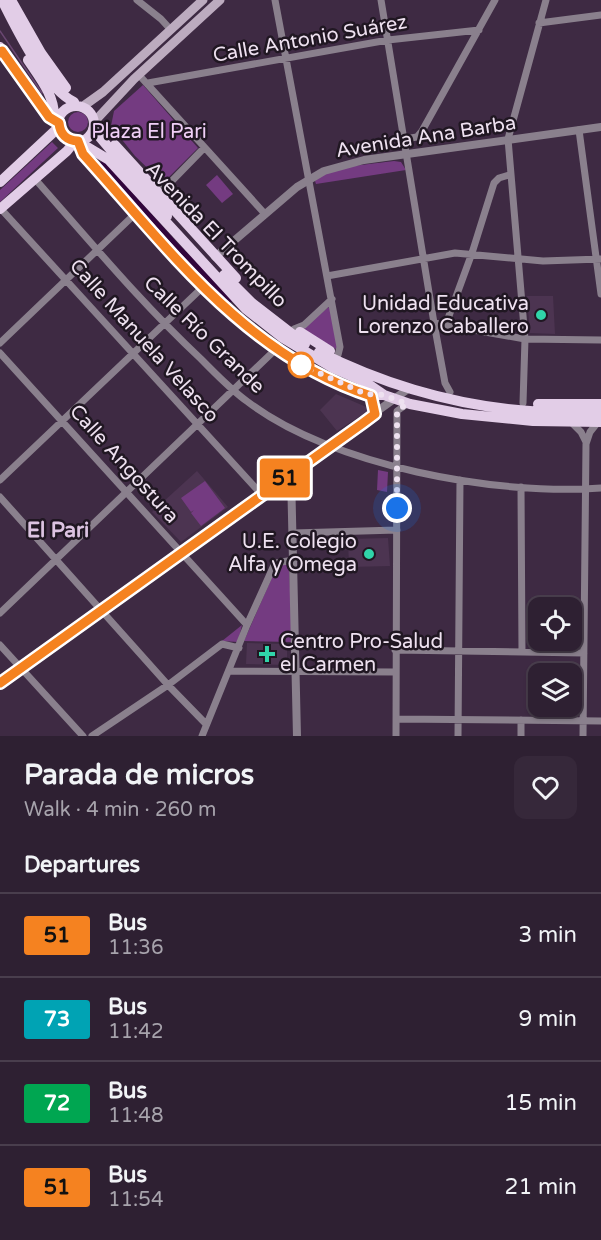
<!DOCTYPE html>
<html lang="en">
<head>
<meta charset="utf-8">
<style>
  body { margin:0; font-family:"Varela Round",sans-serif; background:#36283a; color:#f1f3f6; height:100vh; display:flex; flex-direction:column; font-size:22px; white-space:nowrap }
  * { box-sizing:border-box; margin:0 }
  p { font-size:20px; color:#a7a3ac }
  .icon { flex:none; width:33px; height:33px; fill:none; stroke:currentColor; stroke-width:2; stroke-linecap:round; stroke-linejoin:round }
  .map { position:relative; height:736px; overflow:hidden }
  .sheet { display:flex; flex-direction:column; background:#2e2032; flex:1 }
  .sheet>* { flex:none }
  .badge { padding:0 12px; border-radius:4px; font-size:21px; line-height:39px }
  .tools { position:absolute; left:528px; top:597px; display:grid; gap:12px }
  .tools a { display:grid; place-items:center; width:54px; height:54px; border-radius:12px; background:#2e2032; box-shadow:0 2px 4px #0004,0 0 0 2px #493e4d; font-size:30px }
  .you { position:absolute; width:30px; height:30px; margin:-15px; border:4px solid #fff; border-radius:50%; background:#1a73e8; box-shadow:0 0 0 9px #1a73e833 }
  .map>.badge { position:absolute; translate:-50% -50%; box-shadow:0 0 0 3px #fff }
  h2 { padding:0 24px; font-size:22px; line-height:54px }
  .round { display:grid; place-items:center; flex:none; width:63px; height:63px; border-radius:12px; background:#36283a }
  .headline { display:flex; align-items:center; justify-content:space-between; height:102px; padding:0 24px }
  h1 { font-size:28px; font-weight:700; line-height:45px }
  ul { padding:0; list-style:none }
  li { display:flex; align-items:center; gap:18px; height:84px; padding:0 24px; border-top:2px solid #493e4d }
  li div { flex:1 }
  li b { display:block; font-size:22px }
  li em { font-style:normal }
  li .badge { min-width:66px; font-weight:700; text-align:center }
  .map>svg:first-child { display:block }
  .built { fill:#4c3451 }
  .green { fill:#743b81 }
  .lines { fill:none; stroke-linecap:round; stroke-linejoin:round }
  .stream { stroke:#6a4772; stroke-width:1.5 }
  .canal { stroke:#32053c; stroke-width:6 }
  .minor { stroke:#8a808d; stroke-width:7 }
  .tertiary { stroke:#8a808d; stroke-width:8 }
  .secondary { stroke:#bcabbf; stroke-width:9 }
  .primary { stroke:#e2cde7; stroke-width:10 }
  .line-casing { stroke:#fff; stroke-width:14 }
  .line { stroke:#f58220; stroke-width:9 }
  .walk { stroke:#eee1f0; stroke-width:6; stroke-dasharray:0 10.8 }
  .poi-dot { fill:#30d4a9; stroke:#201722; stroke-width:2 }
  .stop-dot { fill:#fff; stroke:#f58220; stroke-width:3 }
  .labels { text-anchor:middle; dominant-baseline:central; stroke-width:5; stroke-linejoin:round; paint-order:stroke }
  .street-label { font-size:20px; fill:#eee1f0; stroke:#201722 }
  .park-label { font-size:20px; fill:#f0cff7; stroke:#201722 }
  .poi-label { font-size:20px; fill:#eee1f0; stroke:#201722; text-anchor:end }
  .neighbourhood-label { font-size:21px; font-weight:bold; fill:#dcc3e1; stroke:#201722 }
</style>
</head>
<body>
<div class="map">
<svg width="601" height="736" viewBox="0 0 601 736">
  <rect width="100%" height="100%" fill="#3e2a43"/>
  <path class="built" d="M527 296H553L555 334 530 333Z
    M336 394 371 409 337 431 320 410Z
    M197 471 228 507 181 542 152 512Z
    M388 538 390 566 349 567 348 539Z
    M247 643 287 644V665L246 664Z"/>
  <path class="green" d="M143 85 198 148 163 183 135 156 111 126 114 111Z
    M68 122a10 10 0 1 1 20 0a10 10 0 1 1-20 0Z
    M52 142 58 148 0 202V190Z
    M394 161 401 162 406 170 316 184 315 181C325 166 375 164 394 161Z
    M217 175 233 194 222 203 206 185Z
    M330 306 338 348 336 349 301 329Z
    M378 470 388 472 387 492 377 490Z
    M205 481 225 508 201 526 191 513 194 510 191 512 181 498Z
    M289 563 292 642 244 641 278 564Z
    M242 625 238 642 222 641Z"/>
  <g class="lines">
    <path class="stream" d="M0 31 42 93"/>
    <path class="canal" d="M103 164 177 247 230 299"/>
    <path class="minor" d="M137 0 161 19 171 30
      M275 0 340 347 338 355
      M381 0 434 323 445 383 450 392
      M539 23 601 15
      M139 75 265 214
      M148 83 388 40 479 30
      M579 130 601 294
      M404 139 417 137 422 131 495 0
      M35 179C89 240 141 303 201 359 216 374 231 390 248 402 332 466 497 496 601 488
      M156 190 166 187 204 148
      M1 209 262 495
      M327 276 455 253 543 261 601 259
      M434 323 525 339 601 340
      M446 324 472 253 494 183 499 178 509 175
      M294 329 304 325 332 299
      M0 343 136 213
      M0 353 247 625
      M523 403 525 339 508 139 546 0
      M572 423 581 432 586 442
      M0 480 204 286
      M521 487 522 652
      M0 497 168 685 206 724
      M293 533 397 530
      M0 613 275 350
      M0 645 83 736
      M395 650 584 653
      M229 671 394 672
      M396 719 601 721
      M92 736 168 685 222 644 239 648
      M202 736 247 625 275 563 294 560
      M396 736 397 411 407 404
      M458 736 460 480
      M521 736V720
      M583 736 586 444 590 432 598 422"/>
    <path class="tertiary" d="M215 257 297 187 324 171 364 160 601 127
      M291 473 297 736
      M0 683 408 389"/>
    <path class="secondary" d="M82 107 103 92 203 0
      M94 122 134 79 220 0"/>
    <path class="primary" d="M2 0C16 28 45 88 74 102
      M11 0 41 53 66 88
      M0 47 49 117 57 122
      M28 60C40 78 55 96 54 118
      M58 124a18 18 0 1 1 36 0a18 18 0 1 1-36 0Z
      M93 129 167 216
      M79 142 83 154C114 188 145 222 176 256 224 308 272 358 340 384 355 390 368 396 384 395
      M115 145 236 278
      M80 146 89 148 109 160 246 309 283 338 333 368 365 382 384 395 410 404 462 414 533 421 601 422
      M0 182 59 127
      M0 209 67 151 75 141
      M224 275 252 303 305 344
      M300 332 330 351
      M319 352C407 396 502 417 601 412
      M371 396 375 414
      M538 404H601"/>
  </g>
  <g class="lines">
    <g class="line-casing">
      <path id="line" d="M0 53 2 51 49 117 59 123C60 134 67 141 78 141L83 154C169 249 245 355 371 396L375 414 363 423 0 683"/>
    </g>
    <use href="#line" class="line"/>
    <path class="walk" d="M301 365 366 394 384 395 407 404 397 411V508"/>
  </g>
  <g class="poi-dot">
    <circle cx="541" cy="315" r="6"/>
    <circle cx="369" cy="554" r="6"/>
    <path d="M264 645h6v6h6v6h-6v6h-6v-6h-6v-6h6z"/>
  </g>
  <circle class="stop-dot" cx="301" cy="365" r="12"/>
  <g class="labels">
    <g class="street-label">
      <text transform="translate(310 39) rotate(-10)">Calle Antonio Suárez</text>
      <text transform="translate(426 137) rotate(-9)">Avenida Ana Barba</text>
      <text transform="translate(216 235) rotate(46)">Avenida El Trompillo</text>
      <text transform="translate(204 335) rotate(44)">Calle Río Grande</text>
      <text transform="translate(144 341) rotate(48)">Calle Manuela Velasco</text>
      <text transform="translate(124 464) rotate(48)">Calle Angostura</text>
    </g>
    <g class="park-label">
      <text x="149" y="132">Plaza El Pari</text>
    </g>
    <g class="poi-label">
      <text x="529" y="304">Unidad Educativa<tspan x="529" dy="23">Lorenzo Caballero</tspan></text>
      <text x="357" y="542">U.E. Colegio<tspan x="357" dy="23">Alfa y Omega</tspan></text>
      <text x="280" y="642" text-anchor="start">Centro Pro-Salud<tspan x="280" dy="23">el Carmen</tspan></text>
    </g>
    <g class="neighbourhood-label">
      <text x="58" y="530">El Pari</text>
    </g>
  </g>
</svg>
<div class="tools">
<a><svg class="icon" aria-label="locate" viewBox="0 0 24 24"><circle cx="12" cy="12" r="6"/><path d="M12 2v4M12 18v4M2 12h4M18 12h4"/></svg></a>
<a><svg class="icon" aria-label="layers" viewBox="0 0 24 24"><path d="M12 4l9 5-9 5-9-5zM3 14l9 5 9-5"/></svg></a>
</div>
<div class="you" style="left:397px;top:508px"></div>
<b class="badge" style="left:285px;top:478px;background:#f58220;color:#111">51</b>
</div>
<section class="sheet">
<div class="headline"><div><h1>Parada de micros</h1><p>Walk · 4 min · 260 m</p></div><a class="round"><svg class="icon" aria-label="heart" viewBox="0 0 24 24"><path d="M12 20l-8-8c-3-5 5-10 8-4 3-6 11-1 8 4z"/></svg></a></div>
<h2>Departures</h2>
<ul>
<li><span class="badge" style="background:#f58220;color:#111">51</span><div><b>Bus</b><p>11:36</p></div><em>3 min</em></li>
<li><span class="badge" style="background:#00a3b4;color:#fff">73</span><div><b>Bus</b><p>11:42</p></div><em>9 min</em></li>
<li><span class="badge" style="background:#00a651;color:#fff">72</span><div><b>Bus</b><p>11:48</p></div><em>15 min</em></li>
<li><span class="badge" style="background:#f58220;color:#111">51</span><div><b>Bus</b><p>11:54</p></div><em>21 min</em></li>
</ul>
</section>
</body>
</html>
